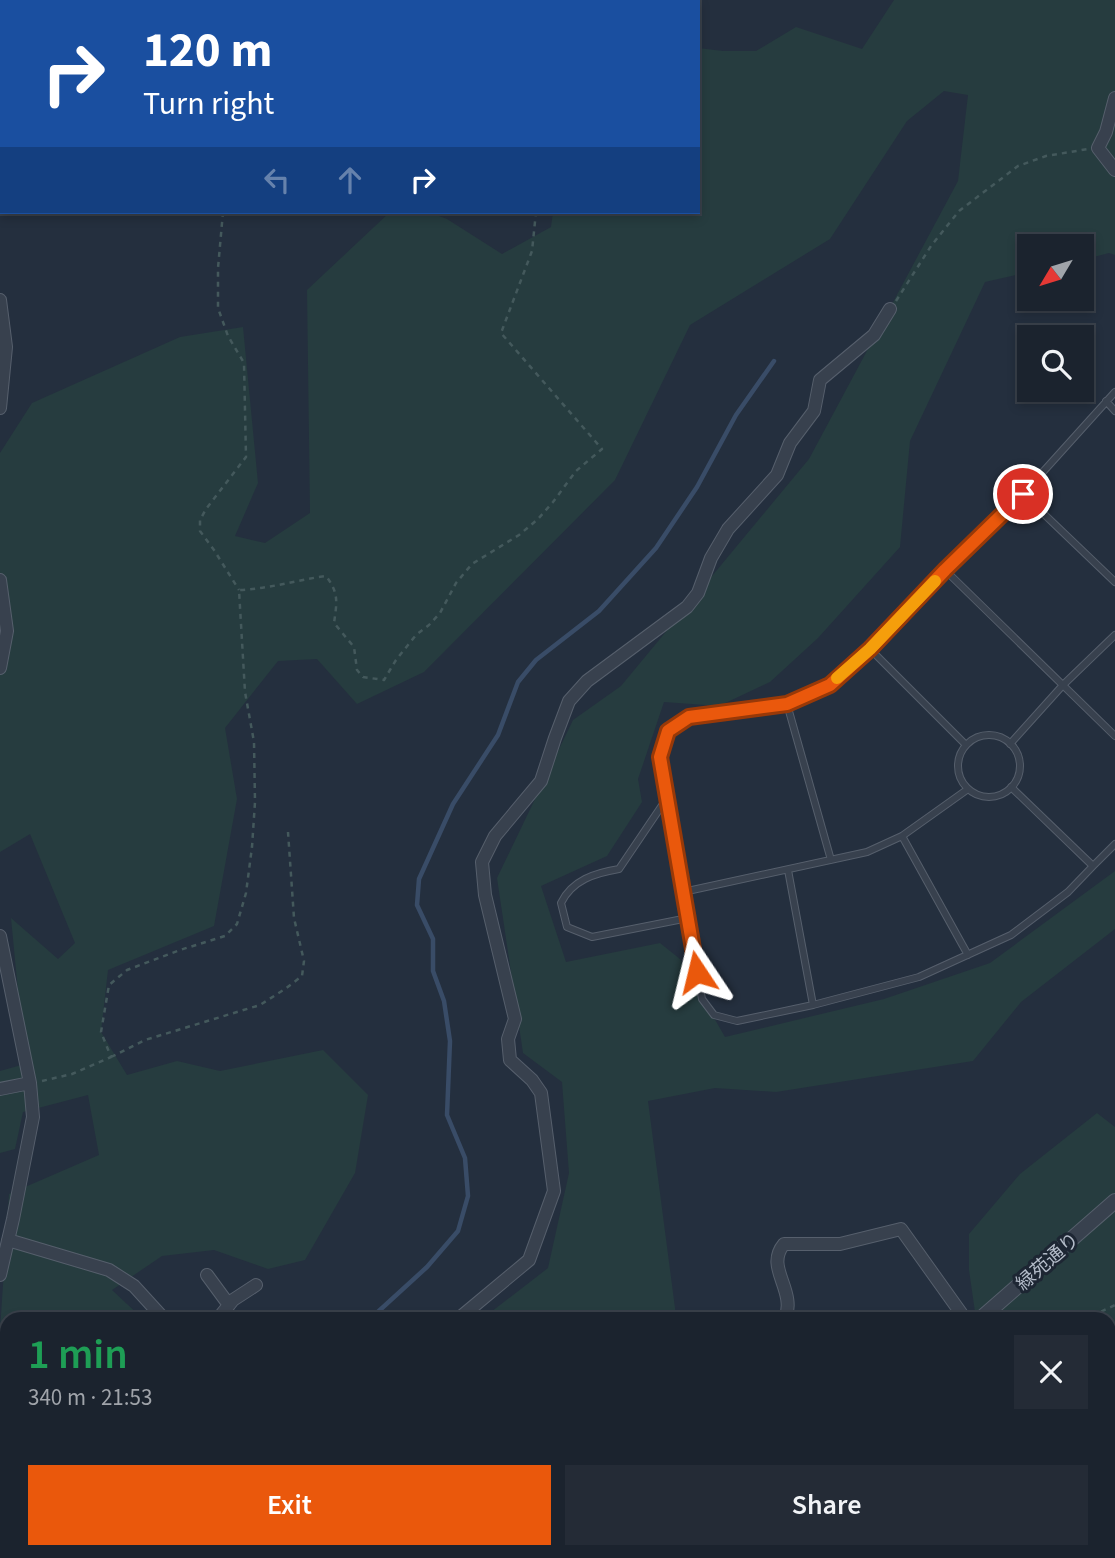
<!DOCTYPE html>
<meta charset="utf-8">
<style>
body{margin:0;font-family:"Source Sans 3","Noto Sans JP",sans-serif;background:#242b36;color:#f1f3f6;height:100vh;display:flex;flex-direction:column;font-size:26px;white-space:nowrap}
*{box-sizing:border-box;margin:0}
p{font-size:23px;color:#a0a4aa}
.icon{flex:none;width:38px;height:38px;fill:none;stroke:currentColor;stroke-width:2;stroke-linecap:round;stroke-linejoin:round}
.map{position:relative;flex:1;overflow:hidden}
.side{position:absolute;left:0px;top:1312px;width:1116px;height:247px;display:flex;flex-direction:column;background:#1b232e;border-radius:21px 21px 0 0;box-shadow:0 4px 10px #0003,0 0 0 2px #39404a}
.side>*{flex:none}
.guide{position:absolute;left:0px;top:0px;width:700px;height:214px;box-shadow:0 4px 10px #0003,0 0 0 2px #39404a;background:#1a4fa0;color:#fff;overflow:hidden}
.needle{width:46px;rotate:232deg}
.fabs{position:absolute;left:1017px;top:234px;display:grid;gap:14px}
.fabs a{display:grid;place-items:center;width:77px;height:77px;border-radius:0px;background:#1b232e;box-shadow:0 4px 10px #0003,0 0 0 2px #39404a;font-size:35px}
.pin{position:absolute;display:grid;place-items:center;width:60px;height:60px;color:#fff;margin:-30px;border:4px solid #fff;border-radius:50%;box-shadow:0 2px 7px #0007}
.me{position:absolute;width:77px;margin:-38px;rotate:350deg;stroke-linejoin:round;filter:drop-shadow(0 0 5px #0008)}
.turn{display:flex;align-items:center;gap:24px;height:147px;padding:0 28px;font-size:32px}
.turn .icon{width:91px;height:91px;stroke-width:2.5}
.turn b{display:block;font-size:49px;line-height:60px}
.lanes{display:flex;align-items:center;height:66px;padding:0 28px;background:#0003;justify-content:center;gap:35px;direction:ltr}
.lanes .off{opacity:.35}
.round{display:grid;place-items:center;flex:none;width:74px;height:74px;border-radius:0px;background:#242b36}
.summary{display:flex;align-items:center;justify-content:space-between;height:119px;padding:0 28px}
h1{font-size:42px;font-weight:600;line-height:52px;color:#1e9e55}
.button{display:flex;gap:14px;margin-top:auto;padding:14px 28px}
.button a{flex:1;height:80px;border-radius:0px;background:#ea580c;color:#fff;font-size:28px;font-weight:600;line-height:80px;text-align:center}
.button a+a{background:#242b36;color:#f1f3f6}
.map>svg:first-child{display:block}
</style>
<div class="map">
<svg width="1115" height="1558" viewBox="0 0 1115 1558">
<rect width="100%" height="100%" fill="#242f3e"/>
<path fill="#263c3f" d="M894 0H1115V255L1109 253 1082 260V247H1029V272L985 282 910 441 900 547 818 638 770 682 719 706 664 702 638 779 642 802 607 856 541 886 566 962 660 943 680 959 725 1037 884 999 990 963 1115 871V929L1021 1002 973 1061 776 1092 715 1088 648 1101 675 1308V1319H482L548 1268 569 1173 562 1082 523 1053 497 878 573 720 621 686 809 459 958 181 968 95 944 91 907 121 830 239 690 325 615 480 424 672 357 704 317 659 278 661 225 728 237 799 214 926 108 970 101 1032 127 1075 177 1061 220 1071 323 1050 368 1095 355 1173 305 1260 268 1269 214 1250 162 1256 112 1290 143 1319 7 1320V1332L0 1330 9 1194 99 1155 88 1095 23 1112 15 1149 0 1153V1071L25 1064 11 918 58 959 75 943 30 834 0 852V453L32 403 180 337 243 327 258 483 235 536 265 543 310 513 307 290 390 212H428L447 219 502 254 551 227 553 212H698V48L723 51H756L796 27 862 49Z
M1097 1113 1115 1127V1558H913L916 1556 914 1552H1110V1320L976 1319 969 1270V1234L1020 1174Z
M0 1410 7 1412V1548L0 1557Z"/>
<g fill="none" stroke-linecap="round" stroke-linejoin="round">
<path stroke="#394c67" stroke-width="4.5" d="M369 1320 427 1267 458 1231 468 1196 465 1158 447 1115 450 1041 444 1001 433 971V939L417 905 419 879 453 804 498 735 518 682 536 660 599 611 656 548 697 487 736 415 774 361
M170 1558 174 1552"/>
<g stroke="#565f6c" stroke-width="8">
<path id="service" d="M1106 401 1115 411
M1023 494 1115 582
M945 570 1115 736
M870 649 966 745
M787 704 831 860
M958 766a31 31 0 1 1 62 0a31 31 0 1 1-62 0Z
M1010 744 1063 685 1115 635
M1011 787 1093 866 1068 892 1011 935 919 977 813 1005 737 1021 714 1015 702 999 660 757 668 731 689 717 787 704 829 685 870 649 945 570 1023 494 1115 392
M667 798 619 869C595 873 572 880 561 903L567 927 592 937 688 918
M902 836 968 955
M1093 866 1115 844
M788 870 813 1005
M683 892 867 852 902 836 968 789"/>
</g>
<g stroke="#565f6c" stroke-width="14">
<path id="minor" d="M40 2 41 0
M0 98 2 94
M1115 98 1106 132 1098 148 1115 170
M0 300 6 347 0 408
M0 580 7 631 0 668
M0 936 30 1083 33 1117 13 1219 0 1275
M0 1089 30 1083
M8 1240 109 1270 134 1286 165 1320
M207 1275 229 1305
M217 1320 233 1300 256 1285
M457 1320 529 1260 554 1191 541 1093 532 1080 510 1060 508 1039 515 1019 485 895 482 862 495 836 541 781 555 738 569 701 587 681 687 607 698 593 711 558 728 529 777 475 790 443 814 411 820 380 874 335 890 309
M785 1320C797 1289 764 1268 784 1244H840L901 1229 966 1320
M0 1361 7 1363
M1110 1518 1115 1525
M598 1552 603 1558
M11 1558 15 1552
M239 1558 244 1552"/>
</g>
<g stroke="#565f6c" stroke-width="16">
<path id="tertiary" d="M979 1320 1115 1201
M715 1558 721 1552"/>
</g>
<path stroke="#44595c" stroke-width="2.5" stroke-dasharray="5 5" stroke-linecap="butt" d="M566 2 567 0
M0 164 2 165
M223 212 218 268V308L228 336 244 363 246 457 206 509 200 520V531L214 550 239 590
M896 301 931 246 959 211 1018 166 1046 156 1088 149
M111 1057 145 1040 260 1005 285 989 302 976 304 961 294 918 288 832
M42 1081 72 1074 111 1057 101 1032 109 985 127 970 180 950 225 936 237 924 246 893 252 847 255 802 254 742 245 692 239 590C269 589 296 580 326 576 339 593 337 602 334 623L354 647 357 670 363 677 384 680 396 660 416 635 429 625 440 613 456 583 472 564 519 535 538 519 553 502 576 471 602 449 501 333 532 251 536 212
M1083 1320 1115 1305"/>
<use href="#service" stroke="#38414e" stroke-width="6"/>
<use href="#minor" stroke="#38414e" stroke-width="12"/>
<use href="#tertiary" stroke="#38414e" stroke-width="14"/>
</g>
<g fill="none" stroke-linecap="round" stroke-linejoin="round">
<g stroke="#983908" stroke-width="18">
<path id="route" d="M697 972 660 757 668 731 689 717 787 704 830 685 870 649 945 570 1023 494"/>
</g>
<use href="#route" stroke="#ea580c" stroke-width="12"/>
<path stroke="#f59e0b" stroke-width="12" d="M837 678 870 649 935 581"/>
</g>
<g text-anchor="middle" stroke-width="6" stroke-linejoin="round" paint-order="stroke">
<g font-size="19" fill="#b4bcc9" stroke="#1d2633">
<text transform="translate(1047 1261) rotate(-41)" y="7">緑苑通り</text>
</g>
</g>
</svg>
<div class="fabs">
<a><svg class="needle" viewBox="-14 -14 28 28"><path d="M0-13l5 13h-10z" fill="#e53935"/><path d="M0 13l5-13h-10z" fill="#a0a4aa"/></svg></a>
<a><svg class="icon" aria-label="search" viewBox="0 0 24 24"><circle cx="10" cy="10" r="6"/><path d="M15 15l6 6"/></svg></a>
</div>
<div class="pin" style="left:1023px;top:494px;background:#d93025"><svg class="icon" aria-label="arrive" viewBox="0 0 24 24"><path d="M6 21V4h12l-3 4 3 4H6"/></svg></div>
<svg class="me" style="left:697px;top:972px" viewBox="-20 -20 40 40"><path d="M0-17L14 15 0 8-14 15z" fill="#ea580c" stroke="#fff" stroke-width="4"/></svg>
<div class="guide">
<div class="turn"><svg class="icon" aria-label="right" viewBox="0 0 24 24"><path d="M7 20v-9h11M14 6l5 5-5 5"/></svg><div><b>120 m</b>Turn right</div></div>
<div class="lanes"><svg class="icon off" aria-label="left" viewBox="0 0 24 24"><path d="M17 20v-9H6M10 6l-5 5 5 5"/></svg><svg class="icon off" aria-label="ahead" viewBox="0 0 24 24"><path d="M12 20V5M6 11l6-6 6 6"/></svg><svg class="icon" aria-label="right" viewBox="0 0 24 24"><path d="M7 20v-9h11M14 6l5 5-5 5"/></svg></div>
</div>
<section class="side">
<div class="summary"><div><h1>1 min</h1><p>340 m · 21:53</p></div><a class="round"><svg class="icon" aria-label="close" viewBox="0 0 24 24"><path d="M6 6l12 12M18 6L6 18"/></svg></a></div>
<div class="button"><a>Exit</a><a>Share</a></div>
</section>
</div>
